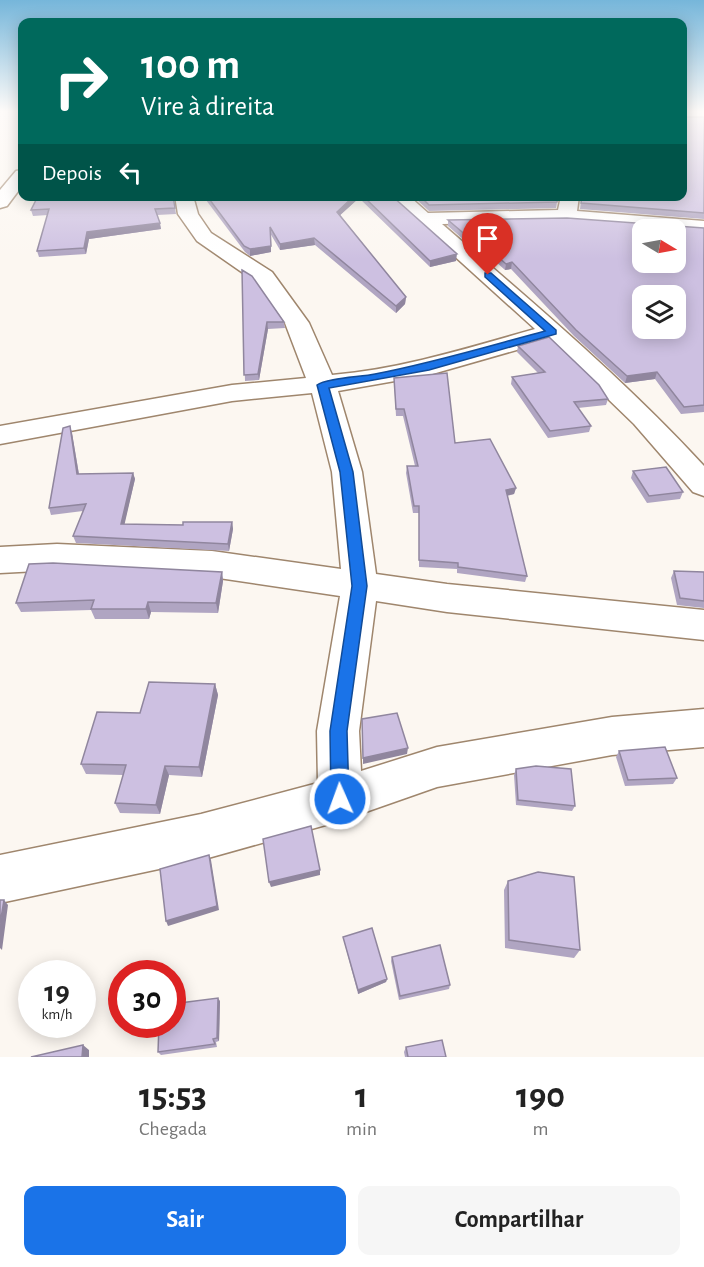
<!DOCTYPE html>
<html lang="pt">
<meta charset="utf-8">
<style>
body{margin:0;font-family:"Alegreya Sans",sans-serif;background:#f6f6f6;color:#222;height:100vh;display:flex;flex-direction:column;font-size:22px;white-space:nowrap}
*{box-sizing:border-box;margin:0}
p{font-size:20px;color:#767676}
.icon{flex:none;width:33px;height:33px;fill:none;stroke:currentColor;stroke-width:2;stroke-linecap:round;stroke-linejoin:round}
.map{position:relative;height:1057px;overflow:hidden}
.sheet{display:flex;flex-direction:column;background:#fff;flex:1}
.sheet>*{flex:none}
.top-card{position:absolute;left:18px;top:18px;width:669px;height:183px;border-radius:12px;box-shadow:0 3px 15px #0003;background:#00695c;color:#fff;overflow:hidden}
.needle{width:39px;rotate:100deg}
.tools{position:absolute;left:632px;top:219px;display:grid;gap:12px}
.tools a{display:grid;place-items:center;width:54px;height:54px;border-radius:12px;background:#fff;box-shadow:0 3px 15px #0003;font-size:30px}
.speed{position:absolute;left:18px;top:960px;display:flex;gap:12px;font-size:30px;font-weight:700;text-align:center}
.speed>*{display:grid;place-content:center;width:78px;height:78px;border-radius:50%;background:#fff;box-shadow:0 3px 15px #0003;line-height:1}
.speed small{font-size:15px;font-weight:400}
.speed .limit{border:9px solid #d22;background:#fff;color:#111}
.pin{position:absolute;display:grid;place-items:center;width:51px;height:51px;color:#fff;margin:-62px -26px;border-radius:50% 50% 50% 0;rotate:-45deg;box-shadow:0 0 6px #0007}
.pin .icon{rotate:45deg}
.me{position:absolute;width:66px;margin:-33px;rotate:358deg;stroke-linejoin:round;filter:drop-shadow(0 0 4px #0008)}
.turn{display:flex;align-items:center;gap:21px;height:126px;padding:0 24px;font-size:27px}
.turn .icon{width:78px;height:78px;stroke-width:2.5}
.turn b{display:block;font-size:42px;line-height:51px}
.then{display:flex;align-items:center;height:57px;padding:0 24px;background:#0003;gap:12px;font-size:22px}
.eta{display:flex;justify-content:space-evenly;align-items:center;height:102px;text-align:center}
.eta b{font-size:36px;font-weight:600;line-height:42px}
.primary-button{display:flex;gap:12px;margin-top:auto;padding:12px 24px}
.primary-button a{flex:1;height:69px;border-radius:12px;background:#1a73e8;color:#fff;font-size:24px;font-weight:600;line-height:69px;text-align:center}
.primary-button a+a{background:#f6f6f6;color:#222}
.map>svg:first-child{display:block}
</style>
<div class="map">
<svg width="704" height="1057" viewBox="0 0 704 1057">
<rect width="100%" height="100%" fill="#fcf7f1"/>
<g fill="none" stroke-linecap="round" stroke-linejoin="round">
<g stroke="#9f866d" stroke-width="3">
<path id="street" d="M682 111H704V121L682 120Z
M22 170V186L7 206 0 208V190L16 171Z
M175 196H193L198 214 211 233 272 272 309 323 332 375C401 369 468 348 535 329L388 196H409L428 213 558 210 561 196H579L577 211 704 221V233L566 222 442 224C532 302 623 378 704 466V496L693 492 634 424 548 341 429 375 338 391 362 472 376 574 447 584 704 610V640L447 612 376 601 359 731 361 771 437 747 612 717 704 709V747L612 755 437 787 340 821 201 860 0 903V855L201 814 318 783 317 731 340 596 212 577 57 570 0 573V547L57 544 212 551 341 569 332 472 312 393 232 401 0 444V426L232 385 306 378 285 323 256 282 197 241 178 214Z"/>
</g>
<use href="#street" fill="#fff" fill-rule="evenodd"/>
</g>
<path fill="#b0a5c2" d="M704 117V219L580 209 582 196Z
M173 196 176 214 157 215 161 229 89 239 86 254 39 257 37 251 48 215 33 216 31 210Z
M203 196H392L456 261 430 267 359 198 340 215 406 297 405 304 396 313 315 245 280 250 270 233 271 252 250 256 245 252Z
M413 196H558L556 208 429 211Z
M448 220 704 228V412L681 414 655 379 625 383 574 336 511 269 505 270 486 253 480 254 448 226Z
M242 270 284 322 285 328 268 329 259 380 245 381Z
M518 346 608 399 606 405 578 408 591 426 589 432 548 438 511 384 512 377 538 373 517 352Z
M394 378 455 443 516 488 514 494 507 496 527 576 525 582 457 573V569L419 567V513H413L406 473 407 466H415L403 416H396Z
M70 426 72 433 79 474 133 473 135 479 124 524 183 525 232 522 233 529 229 551 76 543 73 536 83 511 51 515 49 508Z
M633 471 683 492 680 499 647 503 631 478Z
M674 571 704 572V608L677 605 671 578Z
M222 572 223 581 218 613 151 612 149 619H95L91 610 21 612 16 603Z
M215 684 218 695 202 777 169 775 160 814 120 813 115 803 123 775 86 774 81 764 140 713Z
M619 751 677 778 673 784 625 786 616 757Z
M516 769 575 806 572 811 516 805 514 775Z
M508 881 580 950 574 958 505 948 504 890Z
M343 937 387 979 386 982 358 994 344 941Z
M392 957 450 985 449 989 399 1000 391 961Z
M220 1001 219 1041 216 1042 217 1047 161 1055 158 1052Z
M406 1047 446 1057H405L404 1052Z"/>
<path fill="#90869e" d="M354 196H359V198L337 218V212Z
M160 223 161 229 89 239 86 254 84 248 87 232Z
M314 238 315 245 280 250V244Z
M271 246V252L250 256V249Z
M487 247 486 253 480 254 481 248Z
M457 254 456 261 430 267V261Z
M512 262 511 269 505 270 506 264Z
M406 297 405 304 396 313V306Z
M267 322 268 329 259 380 258 374Z
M657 372 655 379 625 383 627 376Z
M70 426 72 433 80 481 77 474Z
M133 473 135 479 123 531 121 524Z
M516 488 514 494 504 496 506 490Z
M232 522 233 529 229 551 228 544Z
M222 572 223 581 218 613 216 603Z
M148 602 151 612 149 619 146 609Z
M215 684 218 695 202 777 199 767Z
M408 748 407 754 363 764V758Z
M165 766 169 775 160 814 156 805Z
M209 855 211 860 219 910 168 926 166 921Z
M320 870V875L271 887 269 882Z
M4 900 8 905 2 950 0 948V924Z
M387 979 386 982 358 994V990Z
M218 998 220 1001 219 1041 217 1038Z
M83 1045 89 1050V1057H82Z"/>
<path fill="#cdc0e1" stroke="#90869e" stroke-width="1.5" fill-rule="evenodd" d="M682 117H704V213L581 203 582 196H682Z
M38 196H173L175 208 155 209 160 223 87 232 84 248 37 251 49 209 31 210Z
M207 196H354L337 212 406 297 396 306 314 238 280 244 270 227 271 246 250 249 244 246Z
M363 196H392L457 254 430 261Z
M420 196H558L557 202 429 205Z
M567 218 704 228V405L684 407 657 372 627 376 576 330 512 262 506 264 487 247 481 248 448 220ZM642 230H675V262H642ZM642 296H675V328H642Z
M242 270 252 276 284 322H267L258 374 244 375Z
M549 337 599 385 608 399 574 402 591 426 550 431 512 377 545 372 518 346Z
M447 373 455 443 490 439 516 488 506 490 527 576 458 567V563L419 560V506H414L407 466H418L404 409H396L394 378Z
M70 426 77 474 133 473 121 524 183 525V522H232L228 544 73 536 86 504 49 508 63 428Z
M666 467 683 492 649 496 633 471Z
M53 563 222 572 216 603 148 602 146 609H91L94 600 16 603 29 564Z
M674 571 704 572V601L680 598Z
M149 682 215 684 199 767 165 766 156 805 115 803 126 765 81 764 97 712 140 713Z
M397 713 408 748 363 758 362 719Z
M665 747 677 778 628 780 619 751Z
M536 766 571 769 575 806 518 800 516 769Z
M311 826 320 870 269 882 263 839Z
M209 855 217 906 166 921 160 869Z
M538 872 574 877 580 950 509 940 508 881Z
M0 900H4L0 924Z
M372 928 387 979 358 990 343 937Z
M440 945 450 985 400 996 392 957Z
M218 998 217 1038 213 1039 215 1044 158 1052 159 1024H172V1004Z
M442 1040 446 1057H408L406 1047Z
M83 1045 82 1057H31Z"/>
<linearGradient id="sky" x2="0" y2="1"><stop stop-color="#76b6da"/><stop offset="0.43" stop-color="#fefbf9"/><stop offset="1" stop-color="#fefbf9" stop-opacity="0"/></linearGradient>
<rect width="704" height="259" fill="url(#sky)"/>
<path fill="#1a73e8" stroke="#114b97" stroke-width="1.5" d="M485 273H491L556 330V334L429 370 329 388 353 472 367 586 347 731 349 799 347 805 340 808 334 805 331 799 330 731 352 586 340 472 317 385C326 378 361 377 375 374 433 363 489 346 545 331L485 277Z"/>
</svg>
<div class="tools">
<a><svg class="needle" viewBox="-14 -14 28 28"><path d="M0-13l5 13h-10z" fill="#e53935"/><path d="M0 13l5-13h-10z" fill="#767676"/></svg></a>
<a><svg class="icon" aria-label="layers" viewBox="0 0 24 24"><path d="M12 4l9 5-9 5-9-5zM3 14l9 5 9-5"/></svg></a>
</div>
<div class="speed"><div>19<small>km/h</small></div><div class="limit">30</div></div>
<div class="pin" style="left:488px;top:275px;background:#d93025"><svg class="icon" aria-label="arrive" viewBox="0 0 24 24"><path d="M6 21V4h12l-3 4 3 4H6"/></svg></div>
<svg class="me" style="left:340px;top:799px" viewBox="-20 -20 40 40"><circle r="17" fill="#1a73e8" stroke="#fff" stroke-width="3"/><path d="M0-11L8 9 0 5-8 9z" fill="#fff"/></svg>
<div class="top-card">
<div class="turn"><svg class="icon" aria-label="right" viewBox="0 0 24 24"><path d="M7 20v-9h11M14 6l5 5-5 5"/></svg><div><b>100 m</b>Vire à direita</div></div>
<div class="then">Depois<svg class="icon" aria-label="left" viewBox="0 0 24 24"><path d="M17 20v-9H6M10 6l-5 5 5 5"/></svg></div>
</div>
</div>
<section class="sheet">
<div class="eta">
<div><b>15:53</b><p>Chegada</p></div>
<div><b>1</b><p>min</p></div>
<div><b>190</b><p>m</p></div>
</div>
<div class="primary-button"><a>Sair</a><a>Compartilhar</a></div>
</section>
